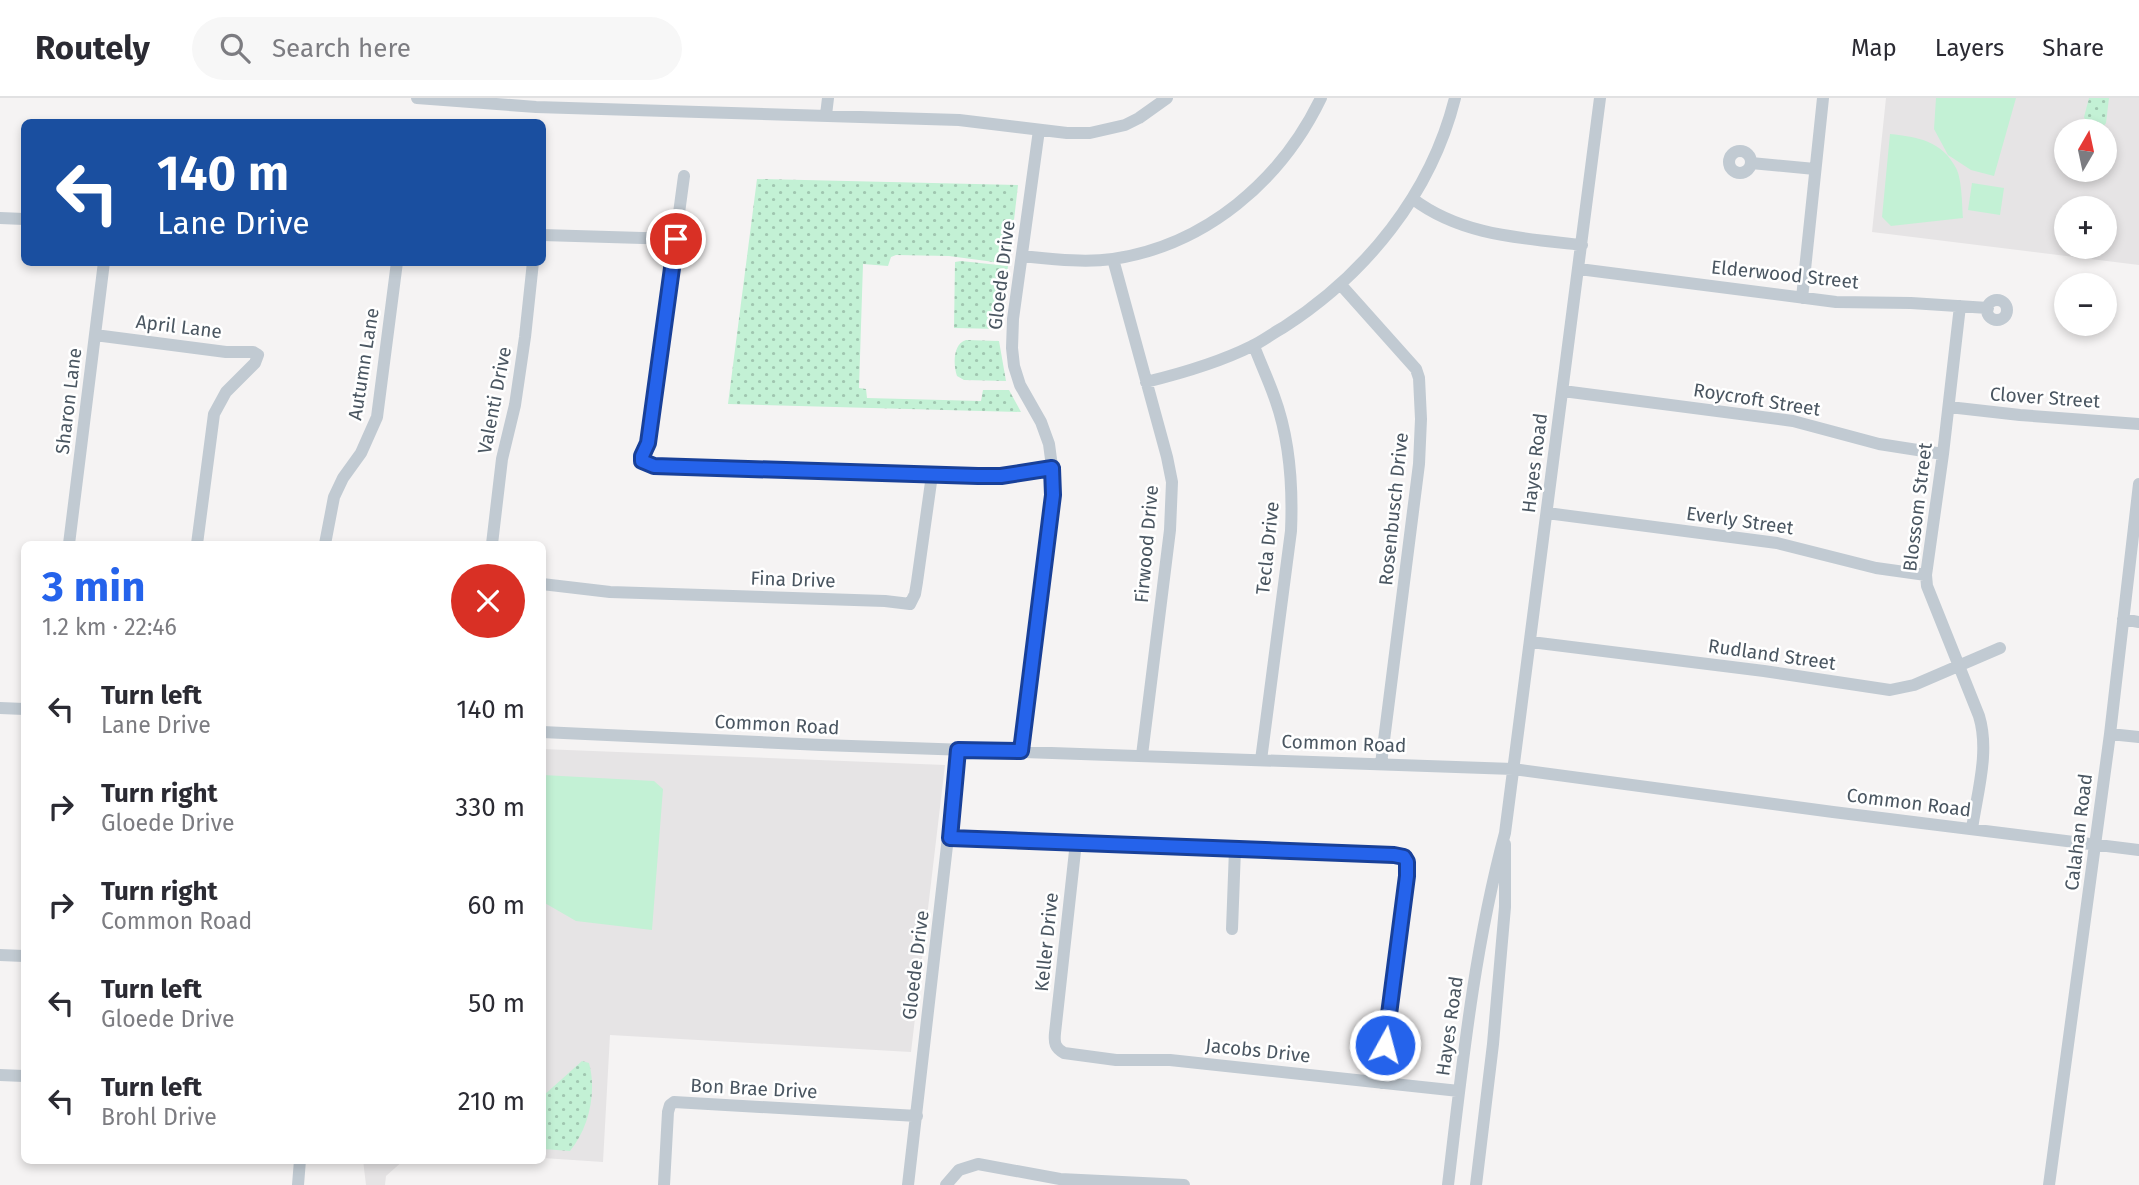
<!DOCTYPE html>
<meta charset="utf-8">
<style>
body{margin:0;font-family:"Fira Sans",sans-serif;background:#f7f7f7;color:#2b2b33;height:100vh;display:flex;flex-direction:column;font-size:26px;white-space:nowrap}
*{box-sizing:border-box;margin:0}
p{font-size:23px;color:#7c7c81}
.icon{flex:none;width:38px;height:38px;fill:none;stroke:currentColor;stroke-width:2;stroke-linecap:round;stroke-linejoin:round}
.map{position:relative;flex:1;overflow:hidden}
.sheet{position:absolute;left:21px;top:443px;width:525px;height:623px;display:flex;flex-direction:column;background:#fff;border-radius:10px;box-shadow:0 4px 10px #0003}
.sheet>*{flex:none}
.hud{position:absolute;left:21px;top:21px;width:525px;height:147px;border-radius:10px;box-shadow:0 4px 10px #0003;background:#1a4fa0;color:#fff;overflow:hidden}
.needle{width:46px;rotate:9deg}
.controls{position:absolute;left:2054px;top:21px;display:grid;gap:14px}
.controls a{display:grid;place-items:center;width:63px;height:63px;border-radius:50%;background:#fff;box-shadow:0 4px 10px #0003;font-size:35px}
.pin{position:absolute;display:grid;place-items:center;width:60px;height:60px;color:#fff;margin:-30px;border:4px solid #fff;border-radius:50%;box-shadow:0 2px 7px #0007}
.me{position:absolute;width:77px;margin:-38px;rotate:7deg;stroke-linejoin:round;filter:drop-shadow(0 0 5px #0008)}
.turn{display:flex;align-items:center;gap:24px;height:147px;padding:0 21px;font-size:32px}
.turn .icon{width:91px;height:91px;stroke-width:2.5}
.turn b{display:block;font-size:49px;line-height:60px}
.round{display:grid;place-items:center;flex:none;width:74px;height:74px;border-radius:37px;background:#f7f7f7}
.head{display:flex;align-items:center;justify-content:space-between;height:119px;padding:0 21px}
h1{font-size:42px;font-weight:700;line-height:52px;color:#2563eb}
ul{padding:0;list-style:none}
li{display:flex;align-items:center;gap:21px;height:98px;padding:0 21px}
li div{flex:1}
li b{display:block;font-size:26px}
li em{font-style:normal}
header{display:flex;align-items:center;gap:42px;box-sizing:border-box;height:98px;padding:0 35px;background:#fff;border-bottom:2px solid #e1e1e2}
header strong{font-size:33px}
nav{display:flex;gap:38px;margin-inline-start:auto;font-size:24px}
.search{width:490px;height:63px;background:#f7f7f7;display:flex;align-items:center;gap:18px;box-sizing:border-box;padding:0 24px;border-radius:38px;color:#7c7c81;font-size:26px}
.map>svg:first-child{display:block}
</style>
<header>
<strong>Routely</strong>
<div class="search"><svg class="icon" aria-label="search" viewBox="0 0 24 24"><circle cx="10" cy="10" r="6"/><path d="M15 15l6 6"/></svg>Search here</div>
<nav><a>Map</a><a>Layers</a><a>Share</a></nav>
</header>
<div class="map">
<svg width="2139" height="1087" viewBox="0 0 2139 1087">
<defs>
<pattern id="grass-dots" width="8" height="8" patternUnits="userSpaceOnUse" patternTransform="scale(1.75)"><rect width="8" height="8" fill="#c3f1d5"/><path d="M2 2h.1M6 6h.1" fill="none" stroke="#a0c6b0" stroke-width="1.8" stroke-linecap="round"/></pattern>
</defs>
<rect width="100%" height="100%" fill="#f5f3f3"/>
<path fill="#e6e4e5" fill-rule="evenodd" d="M1886 0H2139V167L1872 134ZM2067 33H2105V72H2067ZM2067 110H2105V149H2067Z
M542 651 945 667 911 954 610 937 603 1064 543 1060Z
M363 1062H404L386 1078 385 1087H366Z"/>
<path fill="url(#grass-dots)" d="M2089 0H2109L2106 25 2103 29 2087 26 2084 19Z
M757 81 1018 87 1009 166 949 158 896 157 891 159 888 168 863 166 859 290 866 291 867 300 981 303 983 292H1009L1021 314 728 306Z
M961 163 1008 168 1000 231 954 230 955 164Z
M966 242 999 243 1006 283 964 282 957 278C953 266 953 246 966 242Z
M582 963 589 965C597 994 589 1030 570 1053L543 1051V998Z"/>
<path fill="#c3f1d5" d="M1936 0H2016L1994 78 1971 72 1948 57 1934 31Z
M1890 36C1918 39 1942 43 1956 70 1962 81 1962 107 1963 120L1891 128 1882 119Z
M1972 85 2004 90 2000 117 1968 112Z
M543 677 654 683 663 691 652 832 576 823 543 804Z"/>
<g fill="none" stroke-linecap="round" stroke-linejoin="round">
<path stroke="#c1cad2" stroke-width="12" d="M417 0 536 9 959 22 1067 35H1090L1125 27 1139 20 1167 0
M826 17 828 0
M1729 64a11 11 0 1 1 22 0a11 11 0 1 1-22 0Z
M1751 65 1815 71
M684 78 648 345 642 358V363L654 368 978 378H1001L1052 370
M1413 101C1462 138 1522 140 1582 147
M0 120 24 121
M542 137 676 141
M1022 158C1052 161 1083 165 1113 161 1206 147 1281 83 1321 0
M1113 161 1167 359 1172 384 1170 432 1142 657
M1579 171 1836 204 1911 205 1988 210
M1341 187 1416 271 1419 280 1421 321 1419 366 1381 666
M1802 200 1823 0
M1987 212a10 10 0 1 1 20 0a10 10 0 1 1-20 0Z
M1960 208 1943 356 1926 477 1927 488 1979 618C1990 654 1977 695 1972 731
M95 237 226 254H253L258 257 255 265 226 294 214 316 197 446
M1254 248C1260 264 1268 281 1274 298 1290 341 1293 387 1291 433L1261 662
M1146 284C1183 275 1218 265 1252 248 1263 243 1273 235 1284 229 1366 176 1431 96 1455 0
M1563 293 1793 323 1879 346 1943 356
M1949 309 2020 317 2139 326
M1547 415 1777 445 1876 470 1926 477
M69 446 104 164
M325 446 334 399 343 380 361 355 377 319 397 164
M492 446 502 361 515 307 525 239 533 164
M542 486 610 494 885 503 910 506 915 496 917 484 932 377
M2123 521 2139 524
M1531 544 1764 573 1890 592 1914 587 2000 550
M0 610 24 611
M542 634 822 647 1513 671 1833 714 2139 752
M2110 636 2139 639
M1021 653 1054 384 1049 346 1041 324 1020 287 1014 268 1012 250 1013 221 1039 32
M950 740 1394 757 1404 759 1408 771 1381 985
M1076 744 1055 935C1054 945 1055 950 1064 955L1116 962H1170L1459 993
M1232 831 1235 751
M0 857 24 858
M0 977 24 978
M298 1087 300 1062
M664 1087 668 1014 670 1007 674 1004 917 1018
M908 1087 958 652
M946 1087 959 1072 978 1066 1060 1081 1184 1087
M1448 1087C1462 969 1474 850 1505 735L1600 0
M1476 1087 1493 946 1505 809V746
M2049 1087 2110 636 2139 386"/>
</g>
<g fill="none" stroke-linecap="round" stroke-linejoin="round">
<g stroke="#184099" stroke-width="18">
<path id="route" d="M676 141 648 345 642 358V363L654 368 978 378H1001L1052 370 1053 397 1021 653 958 652 950 740 1394 757 1404 759 1407 764V778L1385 947"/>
</g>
<use href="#route" stroke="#2563eb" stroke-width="12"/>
</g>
<g text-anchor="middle" stroke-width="5" stroke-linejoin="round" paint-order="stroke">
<g font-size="19" fill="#4a5661" stroke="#fff">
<text transform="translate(1785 176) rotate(6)" y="7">Elderwood Street</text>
<text transform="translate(1001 177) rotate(-83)" y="7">Gloede Drive</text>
<text transform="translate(179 228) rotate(7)" y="7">April Lane</text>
<text transform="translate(363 266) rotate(-81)" y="7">Autumn Lane</text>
<text transform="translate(2045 299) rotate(4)" y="7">Clover Street</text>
<text transform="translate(1757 301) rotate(9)" y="7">Roycroft Street</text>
<text transform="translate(494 302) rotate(-79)" y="7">Valenti Drive</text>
<text transform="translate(68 303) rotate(-83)" y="7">Sharon Lane</text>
<text transform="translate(1534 365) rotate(-83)" y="7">Hayes Road</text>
<text transform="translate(1917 409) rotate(-83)" y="7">Blossom Street</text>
<text transform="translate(1393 411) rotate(-84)" y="7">Rosenbusch Drive</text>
<text transform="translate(1740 422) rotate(8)" y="7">Everly Street</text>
<text transform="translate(1146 446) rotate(-85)" y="7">Firwood Drive</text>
<text transform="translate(1267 450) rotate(-84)" y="7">Tecla Drive</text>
<text transform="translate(793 481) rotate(2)" y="7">Fina Drive</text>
<text transform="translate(1772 556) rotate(8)" y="7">Rudland Street</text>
<text transform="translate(777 626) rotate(3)" y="7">Common Road</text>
<text transform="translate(1344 645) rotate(2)" y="7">Common Road</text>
<text transform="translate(1909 704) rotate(7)" y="7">Common Road</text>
<text transform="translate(2078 734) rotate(-83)" y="7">Calahan Road</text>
<text transform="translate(1046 844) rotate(-84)" y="7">Keller Drive</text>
<text transform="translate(915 867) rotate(-83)" y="7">Gloede Drive</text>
<text transform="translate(1449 928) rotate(-82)" y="7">Hayes Road</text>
<text transform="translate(1258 952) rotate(6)" y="7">Jacobs Drive</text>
<text transform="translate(754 990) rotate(3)" y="7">Bon Brae Drive</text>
</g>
</g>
</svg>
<div class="controls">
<a><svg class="needle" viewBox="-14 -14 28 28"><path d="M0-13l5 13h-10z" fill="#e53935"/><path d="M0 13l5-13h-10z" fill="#7c7c81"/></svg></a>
<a>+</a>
<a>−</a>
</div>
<div class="pin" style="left:676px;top:141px;background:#d93025"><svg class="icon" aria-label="arrive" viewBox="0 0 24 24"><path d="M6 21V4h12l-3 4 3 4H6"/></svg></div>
<svg class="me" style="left:1385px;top:947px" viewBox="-20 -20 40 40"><circle r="17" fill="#2563eb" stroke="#fff" stroke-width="3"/><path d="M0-11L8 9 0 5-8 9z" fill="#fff"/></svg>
<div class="hud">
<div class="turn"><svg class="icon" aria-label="left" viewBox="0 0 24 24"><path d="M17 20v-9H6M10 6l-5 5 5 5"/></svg><div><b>140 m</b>Lane Drive</div></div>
</div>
<section class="sheet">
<div class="head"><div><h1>3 min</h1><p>1.2 km · 22:46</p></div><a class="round" style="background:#d93025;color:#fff"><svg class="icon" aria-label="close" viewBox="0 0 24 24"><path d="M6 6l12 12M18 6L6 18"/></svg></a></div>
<ul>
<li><svg class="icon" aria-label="left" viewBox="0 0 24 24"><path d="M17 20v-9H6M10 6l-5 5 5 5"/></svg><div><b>Turn left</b><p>Lane Drive</p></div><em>140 m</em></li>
<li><svg class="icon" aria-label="right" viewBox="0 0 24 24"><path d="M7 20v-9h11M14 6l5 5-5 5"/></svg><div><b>Turn right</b><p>Gloede Drive</p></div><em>330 m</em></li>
<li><svg class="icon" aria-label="right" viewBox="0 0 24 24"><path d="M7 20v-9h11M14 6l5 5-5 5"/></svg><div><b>Turn right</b><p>Common Road</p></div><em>60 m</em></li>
<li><svg class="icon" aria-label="left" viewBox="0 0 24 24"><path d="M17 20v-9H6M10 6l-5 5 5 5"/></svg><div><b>Turn left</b><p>Gloede Drive</p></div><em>50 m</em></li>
<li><svg class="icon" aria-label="left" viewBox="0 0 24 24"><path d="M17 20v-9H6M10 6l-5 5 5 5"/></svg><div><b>Turn left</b><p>Brohl Drive</p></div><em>210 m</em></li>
</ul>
</section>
</div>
